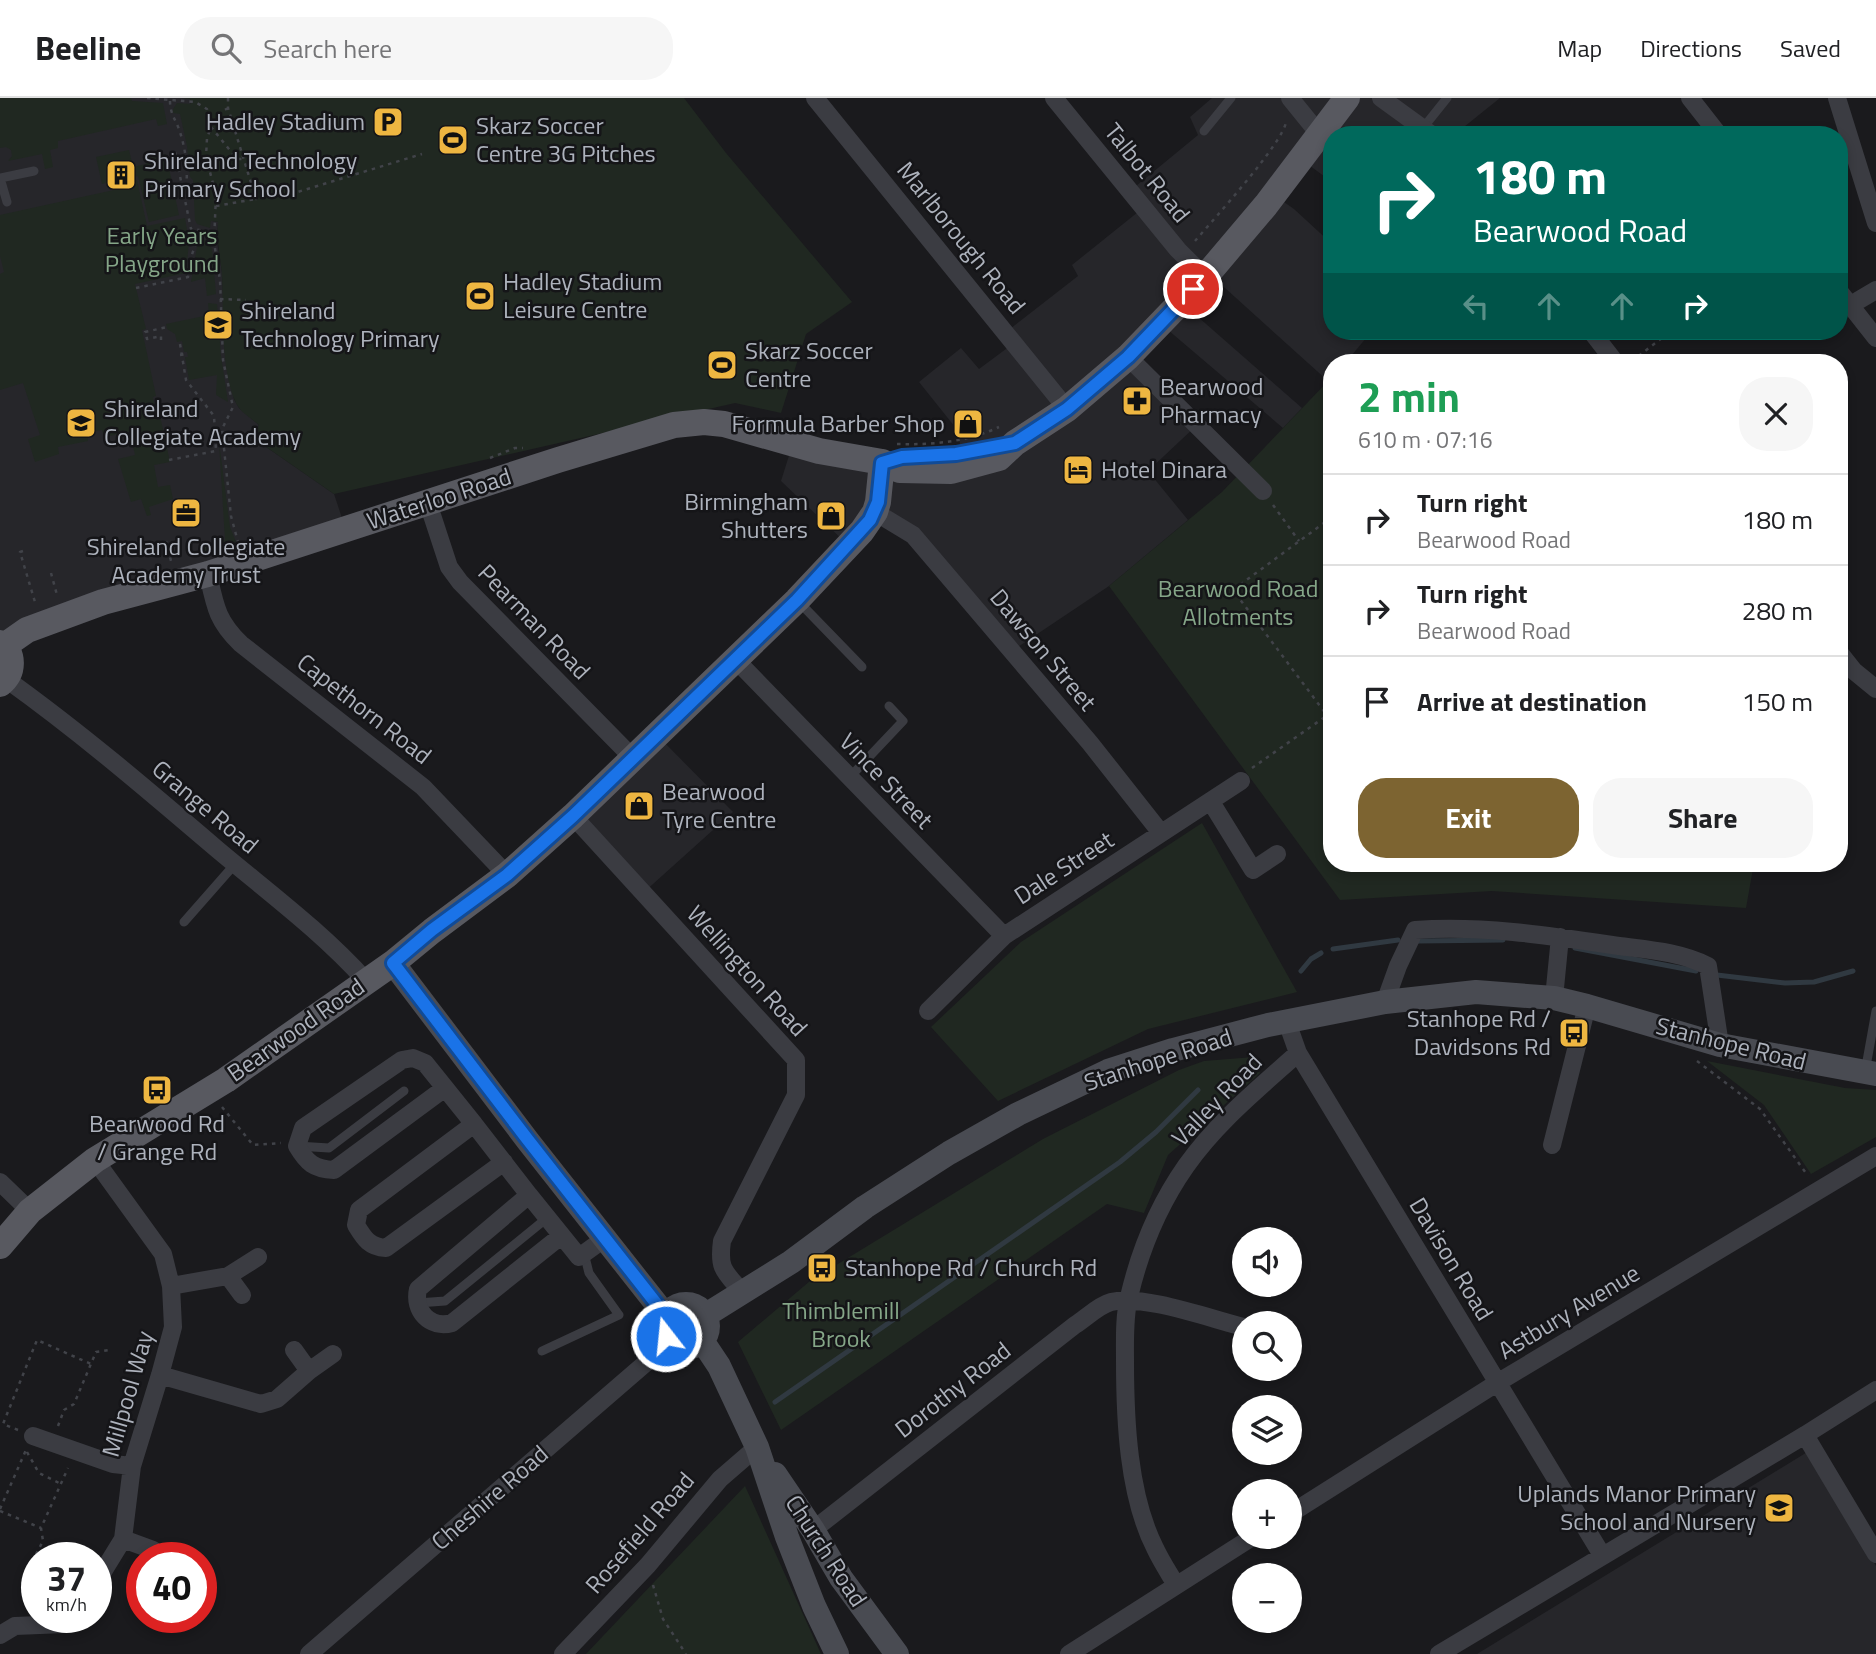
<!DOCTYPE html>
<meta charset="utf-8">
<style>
body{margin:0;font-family:"Titillium Web",sans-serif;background:#f6f6f6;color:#202124;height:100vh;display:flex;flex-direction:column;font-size:26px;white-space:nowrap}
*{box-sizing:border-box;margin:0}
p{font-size:23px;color:#757577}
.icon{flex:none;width:38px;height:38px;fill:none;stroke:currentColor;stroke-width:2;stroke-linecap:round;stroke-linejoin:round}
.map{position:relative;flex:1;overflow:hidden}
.drawer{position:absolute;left:1323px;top:256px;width:525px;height:518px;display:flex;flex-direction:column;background:#fff;border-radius:28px;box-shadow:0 4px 10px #0003}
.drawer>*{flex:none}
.hud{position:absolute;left:1323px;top:28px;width:525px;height:214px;border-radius:28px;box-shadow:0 4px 10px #0003;background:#00695c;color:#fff;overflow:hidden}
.fabs{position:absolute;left:1232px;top:1129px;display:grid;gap:14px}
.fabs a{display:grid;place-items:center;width:70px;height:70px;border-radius:50%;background:#fff;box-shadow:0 4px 10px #0003;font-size:35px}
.speed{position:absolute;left:21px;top:1444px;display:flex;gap:14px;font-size:35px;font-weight:700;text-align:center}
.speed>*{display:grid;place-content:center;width:91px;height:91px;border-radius:50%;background:#fff;box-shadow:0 4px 10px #0003;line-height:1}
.speed small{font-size:18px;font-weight:400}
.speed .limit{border:10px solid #d22;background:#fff;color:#111}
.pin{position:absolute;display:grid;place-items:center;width:60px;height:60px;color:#fff;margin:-30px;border:4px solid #fff;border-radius:50%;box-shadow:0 2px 7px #0007}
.me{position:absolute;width:77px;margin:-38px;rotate:344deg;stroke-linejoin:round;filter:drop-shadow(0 0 5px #0008)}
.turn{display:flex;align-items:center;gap:24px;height:147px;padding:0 35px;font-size:32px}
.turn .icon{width:91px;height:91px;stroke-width:2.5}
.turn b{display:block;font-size:49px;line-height:60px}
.lanes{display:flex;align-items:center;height:66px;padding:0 35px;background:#0003;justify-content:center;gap:35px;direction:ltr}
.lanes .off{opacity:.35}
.round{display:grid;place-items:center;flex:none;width:74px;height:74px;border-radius:28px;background:#f6f6f6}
.summary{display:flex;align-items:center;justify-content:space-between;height:119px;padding:0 35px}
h1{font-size:42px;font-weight:700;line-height:52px;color:#1e9e55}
.action{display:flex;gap:14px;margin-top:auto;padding:14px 35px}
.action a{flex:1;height:80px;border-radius:28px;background:#7d6431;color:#fff;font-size:28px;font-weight:700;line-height:80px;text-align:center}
.action a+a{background:#f6f6f6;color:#202124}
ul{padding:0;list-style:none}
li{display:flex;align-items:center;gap:21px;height:91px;padding:0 35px;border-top:2px solid #e0e0e0}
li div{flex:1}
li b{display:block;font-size:26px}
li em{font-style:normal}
header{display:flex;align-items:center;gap:42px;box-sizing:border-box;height:98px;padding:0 35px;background:#fff;border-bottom:2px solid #e0e0e0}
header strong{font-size:33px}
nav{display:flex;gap:38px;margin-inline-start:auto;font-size:24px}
.search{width:490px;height:63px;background:#f6f6f6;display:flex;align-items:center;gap:18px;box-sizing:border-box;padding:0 24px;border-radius:28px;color:#757577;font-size:26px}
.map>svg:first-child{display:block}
</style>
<header>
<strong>Beeline</strong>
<div class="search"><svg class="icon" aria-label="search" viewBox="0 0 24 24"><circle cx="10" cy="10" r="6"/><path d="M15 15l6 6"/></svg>Search here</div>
<nav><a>Map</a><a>Directions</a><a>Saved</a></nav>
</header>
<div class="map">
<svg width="1876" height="1556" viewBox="0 0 1876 1556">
<rect width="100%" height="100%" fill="#1a1a1d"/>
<path fill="#26262a" d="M0 0H190L201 121 218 124 217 144 222 174 226 258 234 301 239 310 259 327 252 339 334 396 346 432 0 545Z
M1212 0H1500L1454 37H1332V84L1302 62 1274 97 1294 111 1332 146V233H1372L1346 264H1332V279L1328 283 1225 190 1205 179 1181 204 1302 310 1283 330 1161 226 1129 259 1197 327 1148 373 1188 422 1109 488 1012 553 913 437 875 414 848 447 781 383 793 345 830 355 961 363 959 334 919 284 961 250 979 271 1014 245 1006 234 1078 178 1072 167 1143 110 1130 93 1198 37 1190 19Z
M657 637 733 714 643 795 573 718Z
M1809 1353 1876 1468V1556H1477Z"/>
<path fill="#202821" d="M0 0H131L132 3 163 5 167 26 158 28 156 21 58 43V50L50 52 53 69 45 71 42 56 8 63 12 58 11 52 6 49 0 50Z
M182 0H684L726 55 852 204 806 236 781 315 735 305 334 396 252 339 259 327C251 320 240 314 236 305 220 271 224 216 222 179 221 160 216 143 218 124L211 123 210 130 197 126 195 122 193 82 190 79 187 48 180 16 173 15V11L177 5 191 6 190 1Z
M129 52 133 69 146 66 145 60 166 56 179 117 149 124 138 78 102 86 96 59Z
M137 82 147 128 185 120 189 144 186 175 135 186 146 231 142 232 156 298 153 299 154 305 157 304 170 364 154 367 158 389 170 387 173 401 149 409 151 417 147 418 141 401 131 404 118 361 135 357 130 334 104 339 102 332 87 335 88 343 58 349 59 356 35 364 28 341 40 337 23 285 0 292V176L4 174 0 158V117L123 90V85Z
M203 142H207L212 151 216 196 207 198 205 180 191 184 197 149Z
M208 205 217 206 221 258 228 304 216 297 217 277 189 282 185 259H188L187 254H184L182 243 177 244 175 236 167 231 166 226 209 217Z
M1332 279V765H1754L1746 810 1492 793 1340 802 1109 488 1222 394Z
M219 344 230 429 236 444 198 456 200 450 225 442Z
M1202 725 1297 894 1148 931 998 1003 931 929 1021 844Z
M1254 959 1260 975 1168 1057 1144 1115 1107 1106 781 1332 738 1244 810 1183 1043 1041 1179 972 1204 963Z
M1707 963 1845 990 1876 992V1039L1811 1076 1764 1007Z
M745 1388 821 1556H586Z"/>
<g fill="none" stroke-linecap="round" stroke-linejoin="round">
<path stroke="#303941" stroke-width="5" d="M1418 843 1503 842
M1575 850 1696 873
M1333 851 1398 842
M1301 873 1311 861 1321 855
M1717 877 1785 885 1814 884 1853 873
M775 1304 1120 1064 1156 1034 1198 992"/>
<path stroke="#414349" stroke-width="2.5" stroke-dasharray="3.5 5" stroke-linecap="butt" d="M147 0 195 4 207 11 208 23 211 29 207 40 206 59 216 97 214 144 220 182 223 262 233 309 222 331 231 418 238 444
M228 0V10L256 101 289 91 291 96 422 56
M170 3C170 16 176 22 180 34 186 53 189 75 185 94
M228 10 223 13 211 29 237 61H244
M175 54 191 131 214 134
M216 108 256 101
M1195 143C1213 122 1283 45 1286 24
M136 190 188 179 191 159 197 143 202 140H214
M220 201 246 202
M161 242V238L147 241 145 234 167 229
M180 257 188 256
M1632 263 1671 233
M897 346C933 347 967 344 999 329
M490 360 515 350H523
M169 362 216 353 214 318 186 282 180 246H177
M1273 407 1299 443
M1332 419 1233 492 1332 624
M166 443 171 463
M23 453 20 454 35 504
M51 475 57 497
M1252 670 1332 614
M1678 765 1680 768
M1697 963 1760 1011 1808 1078
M222 1009 253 1047 281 1045
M58 1328 64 1312 74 1306 96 1254 109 1252
M18 1332 3 1326 37 1242 91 1266
M27 1354 39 1375 61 1386
M0 1411 26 1352
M0 1413 41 1430
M24 1479 43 1443 41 1430 68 1370
M653 1487 663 1521 686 1556"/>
<path stroke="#3b3c42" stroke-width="9" d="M1423 30 1447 0
M1204 33 1231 0
M0 80 34 73
M0 80 7 104
M798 503 862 569
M850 679 903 623 889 608
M184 824 235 766
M1865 974 1876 913
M297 1048 329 1050 404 993
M418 1205 445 1203 547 1120
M542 1253 619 1217 589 1175 584 1155"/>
<path stroke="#3b3c42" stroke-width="18" d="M815 0 1067 311
M1054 0 1178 152 1205 179
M1290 0 1320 37
M1381 0 1432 37
M1690 0 1719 37
M1837 0 1876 125
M1839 193 1876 240
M1849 208 1876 192
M1591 233 1615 264
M1128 259 1263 393
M428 405 449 469 460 484 633 660
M875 414 913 437 1090 645 1161 735
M208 476C215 508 217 523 241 546L423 689 507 777
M1839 554 1854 573 1876 591
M734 560 1004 838
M6 581C80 634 149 693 218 752 268 794 322 834 366 883
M1211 704 1253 772 1277 756
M573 718 796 962V997L722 1143C718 1172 725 1174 743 1195
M1554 900 1560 839
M1385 904 1398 868 1415 832C1483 827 1552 838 1619 848 1650 852 1680 854 1708 868L1720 947
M928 913 1004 838 1241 683
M1287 924 1298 955 1602 1457
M445 990 334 1072C314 1071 307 1065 297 1048L303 1030 402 962 413 960 425 965 474 1026
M1552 1047 1587 908
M95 1062 163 1156 171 1188 173 1229 160 1277 132 1368 123 1441 96 1485
M504 1064 386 1150C369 1149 364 1140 356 1127L359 1112 474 1026 529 1097
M0 1084 30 1113
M561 1138 452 1225C430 1231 413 1213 418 1191L529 1097 579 1159 604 1141
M228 1178 242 1197
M171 1188 228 1178 258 1159
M309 1273 333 1256
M160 1277 261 1306 277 1301 309 1273 294 1252
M1805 1337 1876 1456
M33 1338 113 1366 132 1368
M1290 1416 1497 1285 1876 1058
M813 1432 1075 1227C1086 1220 1099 1207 1111 1204 1143 1196 1211 1221 1244 1229
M123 1441 153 1452
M1176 1487C1169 1475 1161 1463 1155 1450 1128 1397 1125 1321 1125 1263 1125 1242 1124 1219 1129 1199 1140 1152 1158 1108 1186 1068 1217 1024 1258 991 1298 955
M0 1537 15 1528 64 1526 70 1519
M309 1556 670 1244
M563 1556 648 1467 720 1381 757 1349
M1069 1556 1254 1438
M1439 1556 1805 1337 1876 1292"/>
<path stroke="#494b52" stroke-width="24" d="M393 865 528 1043 666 1218
M664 1228a22 22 0 1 1 44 0a22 22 0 1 1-44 0Z
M706 1217 791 1164 865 1109 949 1055 1018 1016 1108 973 1173 952 1268 927 1385 904 1476 894 1554 900 1587 908 1720 947 1876 976
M703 1244 719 1268 757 1349 787 1439 814 1508 837 1556
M775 1376 813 1432 841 1480 897 1556"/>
<path stroke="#585960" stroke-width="26" d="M0 545C15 556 14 575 0 586
M4 548 27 532 103 504 208 476 558 362 674 327 704 324 724 326 819 353 882 364 900 372 951 373 999 360 1015 345 1067 311 1128 259 1205 179 1266 107 1347 0
M0 1148 30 1113 95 1062 226 982 393 865 432 833 507 777 573 718 797 502 862 433 875 414 878 404 882 364"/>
</g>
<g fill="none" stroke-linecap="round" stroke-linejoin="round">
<g stroke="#114b97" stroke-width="18">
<path id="route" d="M666 1238 664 1232 666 1218 528 1042 393 865 432 832 507 777 573 718 797 502 870 422 878 404 882 365 902 359 956 356 1015 345 1067 311 1128 259 1193 191"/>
</g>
<use href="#route" stroke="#1a73e8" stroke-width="12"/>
</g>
<defs>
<g id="parking-square" transform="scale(1.575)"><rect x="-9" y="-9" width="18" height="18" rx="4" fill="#eeb641" stroke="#151518"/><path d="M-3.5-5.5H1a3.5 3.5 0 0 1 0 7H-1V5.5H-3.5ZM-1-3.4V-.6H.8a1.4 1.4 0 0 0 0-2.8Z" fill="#111"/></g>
<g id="stadium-square" transform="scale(1.575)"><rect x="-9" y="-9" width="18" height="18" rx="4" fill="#eeb641" stroke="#151518"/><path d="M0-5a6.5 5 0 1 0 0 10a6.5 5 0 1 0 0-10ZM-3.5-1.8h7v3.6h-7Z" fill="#111"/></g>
<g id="building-square" transform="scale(1.575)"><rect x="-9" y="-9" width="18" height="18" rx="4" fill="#eeb641" stroke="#151518"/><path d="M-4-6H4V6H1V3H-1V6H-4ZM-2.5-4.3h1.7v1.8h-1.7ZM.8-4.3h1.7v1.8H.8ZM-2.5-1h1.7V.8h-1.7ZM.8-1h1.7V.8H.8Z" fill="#111"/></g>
<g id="school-square" transform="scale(1.575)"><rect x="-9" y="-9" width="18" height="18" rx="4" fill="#eeb641" stroke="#151518"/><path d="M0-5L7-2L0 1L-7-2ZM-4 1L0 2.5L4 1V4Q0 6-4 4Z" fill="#111"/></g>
<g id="pharmacy-square" transform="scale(1.575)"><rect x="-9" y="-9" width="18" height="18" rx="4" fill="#eeb641" stroke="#151518"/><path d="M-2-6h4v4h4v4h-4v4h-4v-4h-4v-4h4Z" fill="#111"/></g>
<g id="shop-square" transform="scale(1.575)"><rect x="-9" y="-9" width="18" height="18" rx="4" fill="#eeb641" stroke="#151518"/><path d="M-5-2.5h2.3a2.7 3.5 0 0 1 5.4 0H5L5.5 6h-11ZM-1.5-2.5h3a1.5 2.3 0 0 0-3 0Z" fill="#111"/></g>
<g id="hotel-square" transform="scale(1.575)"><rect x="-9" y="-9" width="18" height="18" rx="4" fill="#eeb641" stroke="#151518"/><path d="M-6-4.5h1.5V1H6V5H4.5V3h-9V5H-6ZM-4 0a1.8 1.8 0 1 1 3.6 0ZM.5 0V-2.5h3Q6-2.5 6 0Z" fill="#111"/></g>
<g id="office-square" transform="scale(1.575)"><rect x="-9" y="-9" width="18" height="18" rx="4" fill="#eeb641" stroke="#151518"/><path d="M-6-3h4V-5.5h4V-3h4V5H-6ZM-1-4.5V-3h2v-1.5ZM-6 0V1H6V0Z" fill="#111"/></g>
<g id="bus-square" transform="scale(1.575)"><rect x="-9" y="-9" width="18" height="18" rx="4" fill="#eeb641" stroke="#151518"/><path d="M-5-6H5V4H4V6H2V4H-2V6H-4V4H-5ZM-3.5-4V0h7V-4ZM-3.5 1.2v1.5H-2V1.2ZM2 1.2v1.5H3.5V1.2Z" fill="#111"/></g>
</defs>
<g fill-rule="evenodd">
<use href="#parking-square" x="388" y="24"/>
<use href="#stadium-square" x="453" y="42"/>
<use href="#building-square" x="121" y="77"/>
<use href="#stadium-square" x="480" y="198"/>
<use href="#school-square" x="218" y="227"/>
<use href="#stadium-square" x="722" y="267"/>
<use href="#pharmacy-square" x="1137" y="303"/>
<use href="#school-square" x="81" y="325"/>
<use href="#shop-square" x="968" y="326"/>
<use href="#hotel-square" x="1078" y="372"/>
<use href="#office-square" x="186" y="415"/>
<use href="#shop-square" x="831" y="418"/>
<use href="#shop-square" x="639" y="708"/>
<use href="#bus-square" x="1574" y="935"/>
<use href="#bus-square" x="157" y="992"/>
<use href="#bus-square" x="822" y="1170"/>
<use href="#school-square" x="1779" y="1410"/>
</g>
<g text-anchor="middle" stroke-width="5" stroke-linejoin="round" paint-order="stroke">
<g font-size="24" fill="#adb2bc" stroke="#151518" text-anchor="start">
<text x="365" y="32" text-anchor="end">Hadley Stadium</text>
<text x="476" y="36">Skarz Soccer<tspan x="476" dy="28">Centre 3G Pitches</tspan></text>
<text x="144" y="71">Shireland Technology<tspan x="144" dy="28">Primary School</tspan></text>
<text x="503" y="192">Hadley Stadium<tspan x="503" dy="28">Leisure Centre</tspan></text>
<text x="241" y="221">Shireland<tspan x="241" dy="28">Technology Primary</tspan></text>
<text x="745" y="261">Skarz Soccer<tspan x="745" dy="28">Centre</tspan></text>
<text x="1160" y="297">Bearwood<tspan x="1160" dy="28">Pharmacy</tspan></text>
<text x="104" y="319">Shireland<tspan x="104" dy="28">Collegiate Academy</tspan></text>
<text x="945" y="334" text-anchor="end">Formula Barber Shop</text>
<text x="1101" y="380">Hotel Dinara</text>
<text x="808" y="412" text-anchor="end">Birmingham<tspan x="808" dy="28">Shutters</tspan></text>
<text x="186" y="457" text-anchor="middle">Shireland Collegiate<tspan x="186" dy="28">Academy Trust</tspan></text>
<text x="662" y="702">Bearwood<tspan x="662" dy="28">Tyre Centre</tspan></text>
<text x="1551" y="929" text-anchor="end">Stanhope Rd /<tspan x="1551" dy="28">Davidsons Rd</tspan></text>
<text x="157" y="1034" text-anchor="middle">Bearwood Rd<tspan x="157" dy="28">/ Grange Rd</tspan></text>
<text x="845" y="1178">Stanhope Rd / Church Rd</text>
<text x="1756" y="1404" text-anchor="end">Uplands Manor Primary<tspan x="1756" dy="28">School and Nursery</tspan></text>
</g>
<g font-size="24" fill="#adb2bc" stroke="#151518">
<text transform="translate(1147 75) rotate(51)" y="8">Talbot Road</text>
<text transform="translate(961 140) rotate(51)" y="8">Marlborough Road</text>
<text transform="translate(439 401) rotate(-18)" y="8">Waterloo Road</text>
<text transform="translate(534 524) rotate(46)" y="8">Pearman Road</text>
<text transform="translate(1043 552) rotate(50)" y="8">Dawson Street</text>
<text transform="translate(364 611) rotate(38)" y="8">Capethorn Road</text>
<text transform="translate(886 683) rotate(46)" y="8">Vince Street</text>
<text transform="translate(205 709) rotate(40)" y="8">Grange Road</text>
<text transform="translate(1064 770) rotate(-33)" y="8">Dale Street</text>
<text transform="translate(747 873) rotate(48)" y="8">Wellington Road</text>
<text transform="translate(296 932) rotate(-35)" y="8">Bearwood Road</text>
<text transform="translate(1731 946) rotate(14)" y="8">Stanhope Road</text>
<text transform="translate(1158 962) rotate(-18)" y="8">Stanhope Road</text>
<text transform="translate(1217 1002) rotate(-46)" y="8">Valley Road</text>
<text transform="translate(1451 1161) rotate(59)" y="8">Davison Road</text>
<text transform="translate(1569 1214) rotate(-31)" y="8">Astbury Avenue</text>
<text transform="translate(953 1292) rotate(-38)" y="8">Dorothy Road</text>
<text transform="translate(128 1296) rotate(-74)" y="8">Millpool Way</text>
<text transform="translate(490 1400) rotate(-41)" y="8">Cheshire Road</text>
<text transform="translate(640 1435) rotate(-49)" y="8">Rosefield Road</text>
<text transform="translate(826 1453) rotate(57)" y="8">Church Road</text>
</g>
<g font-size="24" fill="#85a688" stroke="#151518">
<text x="162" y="146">Early Years<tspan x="162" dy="28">Playground</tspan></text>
<text x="1238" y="499">Bearwood Road<tspan x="1238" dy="28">Allotments</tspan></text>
<text x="841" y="1221">Thimblemill<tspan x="841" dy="28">Brook</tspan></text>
</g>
</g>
</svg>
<div class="fabs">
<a><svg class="icon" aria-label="sound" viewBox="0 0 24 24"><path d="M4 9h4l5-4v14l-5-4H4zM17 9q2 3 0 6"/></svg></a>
<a><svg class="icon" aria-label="search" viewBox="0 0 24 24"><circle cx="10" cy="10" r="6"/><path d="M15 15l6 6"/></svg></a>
<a><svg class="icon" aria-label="layers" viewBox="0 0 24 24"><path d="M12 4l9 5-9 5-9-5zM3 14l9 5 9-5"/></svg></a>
<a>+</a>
<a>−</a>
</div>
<div class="speed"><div>37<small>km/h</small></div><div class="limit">40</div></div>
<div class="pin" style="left:1193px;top:191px;background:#d93025"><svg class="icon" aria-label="arrive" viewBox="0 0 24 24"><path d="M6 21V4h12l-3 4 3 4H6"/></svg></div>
<svg class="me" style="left:666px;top:1238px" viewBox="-20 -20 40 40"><circle r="17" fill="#1a73e8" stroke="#fff" stroke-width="3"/><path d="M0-11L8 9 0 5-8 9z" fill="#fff"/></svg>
<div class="hud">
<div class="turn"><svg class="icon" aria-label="right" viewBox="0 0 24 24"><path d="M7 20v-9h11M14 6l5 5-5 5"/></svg><div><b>180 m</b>Bearwood Road</div></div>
<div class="lanes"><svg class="icon off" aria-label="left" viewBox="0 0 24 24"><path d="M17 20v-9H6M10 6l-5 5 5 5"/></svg><svg class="icon off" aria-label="ahead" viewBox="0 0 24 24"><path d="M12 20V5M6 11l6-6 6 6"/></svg><svg class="icon off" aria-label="ahead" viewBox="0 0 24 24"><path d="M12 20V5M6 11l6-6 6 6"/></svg><svg class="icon" aria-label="right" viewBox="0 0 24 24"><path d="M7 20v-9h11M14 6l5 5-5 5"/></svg></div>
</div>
<section class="drawer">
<div class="summary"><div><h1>2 min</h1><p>610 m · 07:16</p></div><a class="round"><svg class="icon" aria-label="close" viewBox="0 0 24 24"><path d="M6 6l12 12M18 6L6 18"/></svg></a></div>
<ul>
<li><svg class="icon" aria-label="right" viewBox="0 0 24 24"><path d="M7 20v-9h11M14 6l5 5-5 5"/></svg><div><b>Turn right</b><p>Bearwood Road</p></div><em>180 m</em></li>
<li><svg class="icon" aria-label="right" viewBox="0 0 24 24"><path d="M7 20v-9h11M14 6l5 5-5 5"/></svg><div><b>Turn right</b><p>Bearwood Road</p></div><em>280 m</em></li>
<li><svg class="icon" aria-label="arrive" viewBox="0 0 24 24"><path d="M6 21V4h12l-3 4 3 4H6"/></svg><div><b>Arrive at destination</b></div><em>150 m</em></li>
</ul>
<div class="action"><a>Exit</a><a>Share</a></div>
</section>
</div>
